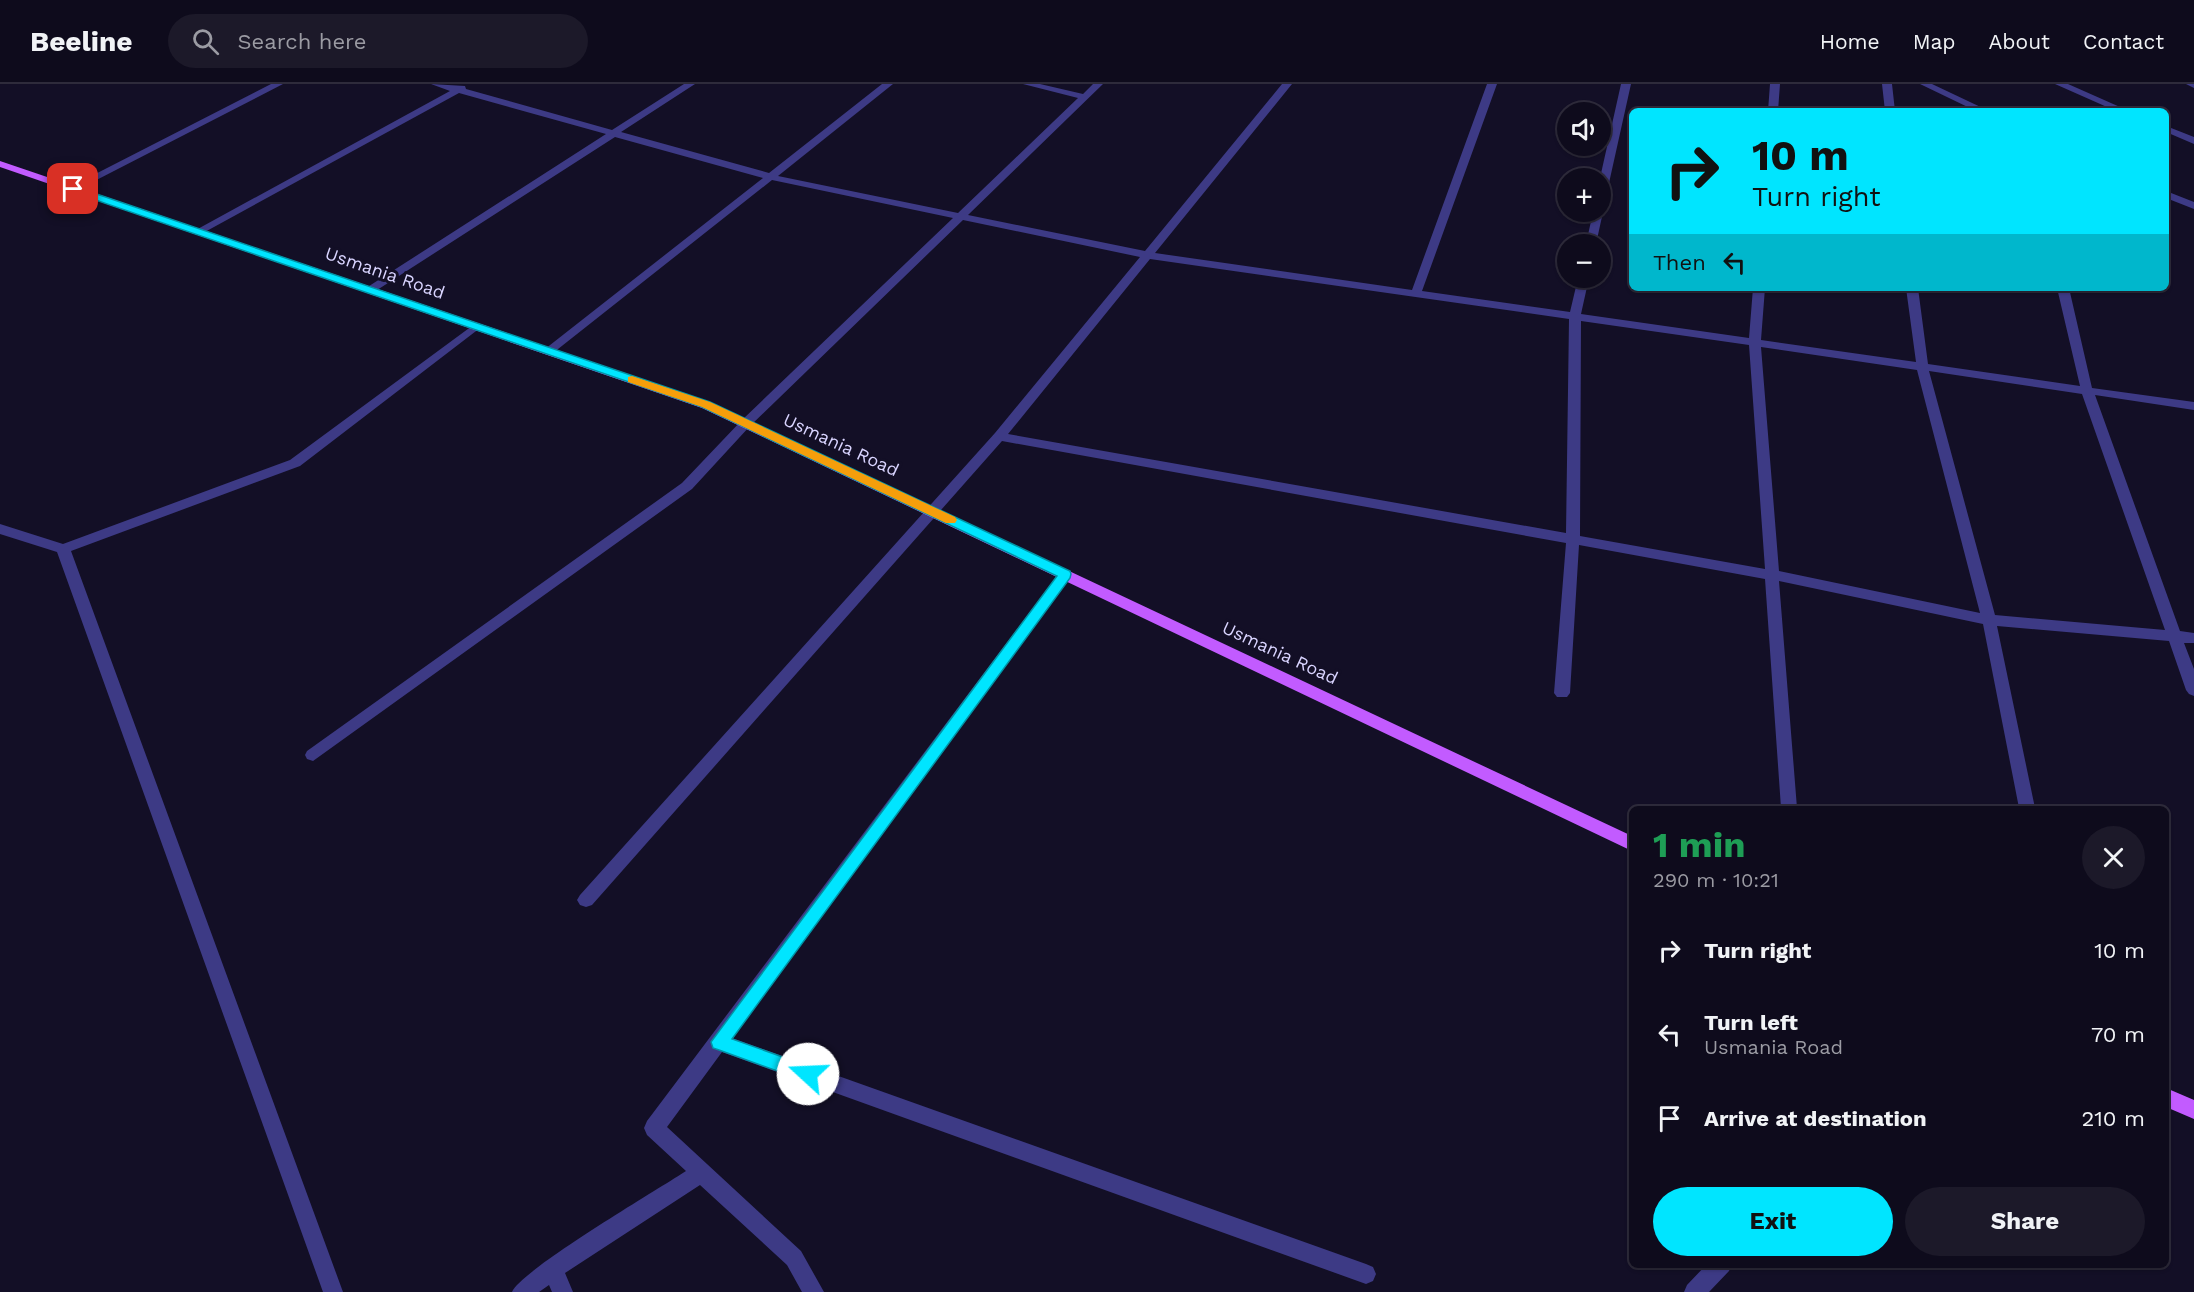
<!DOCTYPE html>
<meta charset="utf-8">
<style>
body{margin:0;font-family:"Work Sans",sans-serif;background:#1c1929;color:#f1f3f6;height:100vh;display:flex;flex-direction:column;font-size:22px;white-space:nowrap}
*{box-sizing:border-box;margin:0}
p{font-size:20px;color:#9b9ba3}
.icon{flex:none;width:33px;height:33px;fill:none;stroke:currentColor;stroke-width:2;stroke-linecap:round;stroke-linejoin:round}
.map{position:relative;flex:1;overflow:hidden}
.panel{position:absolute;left:1629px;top:722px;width:540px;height:462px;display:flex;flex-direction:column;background:#0e0b1c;border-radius:9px;box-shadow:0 2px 4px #0004,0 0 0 2px #2e2b3b}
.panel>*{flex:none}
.banner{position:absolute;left:1629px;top:24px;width:540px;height:183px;border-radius:9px;box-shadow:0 2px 4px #0004,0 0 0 2px #2e2b3b;background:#00e5ff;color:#111;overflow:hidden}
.controls{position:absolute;left:1557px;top:18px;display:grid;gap:12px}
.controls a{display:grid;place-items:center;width:54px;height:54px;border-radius:50%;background:#0e0b1c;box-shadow:0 2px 4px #0004,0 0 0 2px #2e2b3b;font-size:30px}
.pin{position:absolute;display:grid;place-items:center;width:51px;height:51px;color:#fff;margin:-26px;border-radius:12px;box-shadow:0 3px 9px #0006}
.me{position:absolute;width:66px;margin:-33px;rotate:290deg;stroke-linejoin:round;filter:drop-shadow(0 0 4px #0008)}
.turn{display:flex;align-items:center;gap:21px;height:126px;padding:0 24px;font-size:27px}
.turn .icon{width:78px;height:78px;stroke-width:2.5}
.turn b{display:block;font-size:42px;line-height:51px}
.then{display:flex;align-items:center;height:57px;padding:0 24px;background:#0003;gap:12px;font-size:22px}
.round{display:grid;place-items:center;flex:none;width:63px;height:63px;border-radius:32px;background:#1c1929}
.head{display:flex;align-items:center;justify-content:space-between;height:102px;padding:0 24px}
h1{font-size:36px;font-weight:700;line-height:45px;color:#1e9e55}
.action{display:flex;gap:12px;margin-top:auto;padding:12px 24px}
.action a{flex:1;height:69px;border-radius:36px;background:#00e5ff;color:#111;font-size:24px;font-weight:700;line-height:69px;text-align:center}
.action a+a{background:#1c1929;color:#f1f3f6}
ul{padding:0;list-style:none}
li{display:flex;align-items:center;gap:18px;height:84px;padding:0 24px}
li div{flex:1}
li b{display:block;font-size:22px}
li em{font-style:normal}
header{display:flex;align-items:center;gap:36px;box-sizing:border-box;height:84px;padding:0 30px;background:#0e0b1c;border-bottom:2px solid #2e2b3b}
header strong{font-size:28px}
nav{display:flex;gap:33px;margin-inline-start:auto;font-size:21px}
.search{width:420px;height:54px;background:#1c1929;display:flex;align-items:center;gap:15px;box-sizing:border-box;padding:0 21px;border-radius:33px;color:#9b9ba3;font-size:22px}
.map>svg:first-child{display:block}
</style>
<header>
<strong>Beeline</strong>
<div class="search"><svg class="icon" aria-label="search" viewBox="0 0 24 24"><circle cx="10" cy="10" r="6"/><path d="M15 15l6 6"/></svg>Search here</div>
<nav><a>Home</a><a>Map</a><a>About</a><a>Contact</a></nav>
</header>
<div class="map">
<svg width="2194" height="1208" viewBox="0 0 2194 1208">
<rect width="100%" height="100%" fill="#130f26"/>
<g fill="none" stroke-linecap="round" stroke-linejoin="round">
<path fill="#3d3a85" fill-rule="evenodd" d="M271 0H283L77 106 68 104Z
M431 0 465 2 466 5 612 46 684 0H695L621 48 769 89 882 0H893L778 92 958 129 1078 14 1023 0H1040L1083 10 1093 0H1103L968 131 1145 167 1282 0H1292L1155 169 1412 206 1487 0H1497L1422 207 1570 228 1578 194H1589L1581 230 1749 254 1753 204H1765L1761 256 1916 278 1906 204H1918L1928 280 2080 302 2057 204H2069L2092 304 2194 318V326L2095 311 2180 547 2194 549V559H2184L2194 585V612L2189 610 2186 606 2169 557 1997 542 2035 724H2019L1983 540 1779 497 1797 724H1781L1765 495 1579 461 1570 609 1567 613H1557L1554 609 1566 459 1002 357 592 821 586 823 580 821 577 816 580 811 995 349 1140 173 963 136 750 342 692 405 313 677 307 675 305 671 307 667 682 399 742 336 953 134 772 96 553 269H545V265L763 94 615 53 374 208H366V204L606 50 459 9 203 149 194 147 450 7ZM1150 175 1569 235 1566 449 1008 350ZM1581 237 1749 261 1765 485 1580 452ZM1761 263 1917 286 1980 529 1779 487ZM1929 287 2082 310 2165 546 1995 531Z
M1621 0H1631L1605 117 1600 120V94Z
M1770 0H1780L1778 27H1768Z
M1882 0H1892L1895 27H1885Z
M1920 0H1932L1989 27H1976Z
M2055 0H2068L2129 27H2116Z
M2186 0H2194V4Z
M2166 42 2194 53V60L2166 48Z
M2166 107 2194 118V125L2166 114Z
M1600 126 1603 128 1596 160H1586L1593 128H1600Z
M476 239 482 242 480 244 300 382 71 467 343 1208H323L57 468 0 450V440L63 460 290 376Z
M1065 486 1070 488 1072 491 1070 494 732 954 1366 1180 1373 1183 1376 1190 1373 1197 1366 1200 722 968 667 1043 801 1167 824 1208H802L787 1181 700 1101 565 1189 573 1208H552L549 1201 539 1208H512C521 1186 657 1106 686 1087L647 1051 644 1044 647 1037 1060 488Z
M1707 1180H1732L1729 1187 1709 1208H1684L1687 1201Z"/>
<path fill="#c25bff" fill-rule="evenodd" d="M0 77 710 318 1632 752V767L702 324 0 83Z
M2166 1004 2194 1016V1035L2166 1023Z"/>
</g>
<path fill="#00e5ff" stroke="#0095a6" stroke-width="1.5" d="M73 102 710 318 1070 487 1071 490 1070 494 732 955 814 984 817 990 814 996 808 998 719 966 713 964 711 958 1057 492 702 323 69 107 68 105Z"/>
<path fill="#f59e0b" d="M632 292 710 318 955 433 957 436 955 439H946L702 323 628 298V293Z"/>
<g text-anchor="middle" stroke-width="6" stroke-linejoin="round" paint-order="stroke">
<g font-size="18" fill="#d9d4ff" stroke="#130f26">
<text transform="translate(385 189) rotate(19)" y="6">Usmania Road</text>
<text transform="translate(841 361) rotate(25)" y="6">Usmania Road</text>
<text transform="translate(1280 569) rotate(25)" y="6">Usmania Road</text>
</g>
</g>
</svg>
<div class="controls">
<a><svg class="icon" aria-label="sound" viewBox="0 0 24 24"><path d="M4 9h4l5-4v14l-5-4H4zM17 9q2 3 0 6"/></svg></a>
<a>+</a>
<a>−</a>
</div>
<div class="pin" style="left:73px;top:105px;background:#d93025"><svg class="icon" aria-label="arrive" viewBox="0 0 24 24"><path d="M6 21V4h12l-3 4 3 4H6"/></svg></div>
<svg class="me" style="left:808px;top:990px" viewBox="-20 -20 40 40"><circle r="19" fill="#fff"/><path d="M0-13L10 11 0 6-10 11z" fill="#00e5ff"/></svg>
<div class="banner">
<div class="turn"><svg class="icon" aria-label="right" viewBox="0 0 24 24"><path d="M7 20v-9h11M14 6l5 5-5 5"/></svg><div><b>10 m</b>Turn right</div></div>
<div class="then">Then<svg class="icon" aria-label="left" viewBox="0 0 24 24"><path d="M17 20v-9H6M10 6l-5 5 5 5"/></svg></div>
</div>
<section class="panel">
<div class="head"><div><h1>1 min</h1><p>290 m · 10:21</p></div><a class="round"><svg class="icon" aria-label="close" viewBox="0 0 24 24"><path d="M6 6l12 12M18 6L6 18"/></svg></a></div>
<ul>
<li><svg class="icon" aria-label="right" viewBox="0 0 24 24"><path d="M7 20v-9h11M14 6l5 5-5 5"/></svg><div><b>Turn right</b></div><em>10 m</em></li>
<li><svg class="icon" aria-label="left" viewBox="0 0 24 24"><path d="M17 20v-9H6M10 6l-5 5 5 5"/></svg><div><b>Turn left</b><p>Usmania Road</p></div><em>70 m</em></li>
<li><svg class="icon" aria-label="arrive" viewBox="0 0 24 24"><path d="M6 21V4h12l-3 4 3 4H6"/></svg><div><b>Arrive at destination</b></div><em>210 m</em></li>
</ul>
<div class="action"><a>Exit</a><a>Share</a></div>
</section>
</div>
